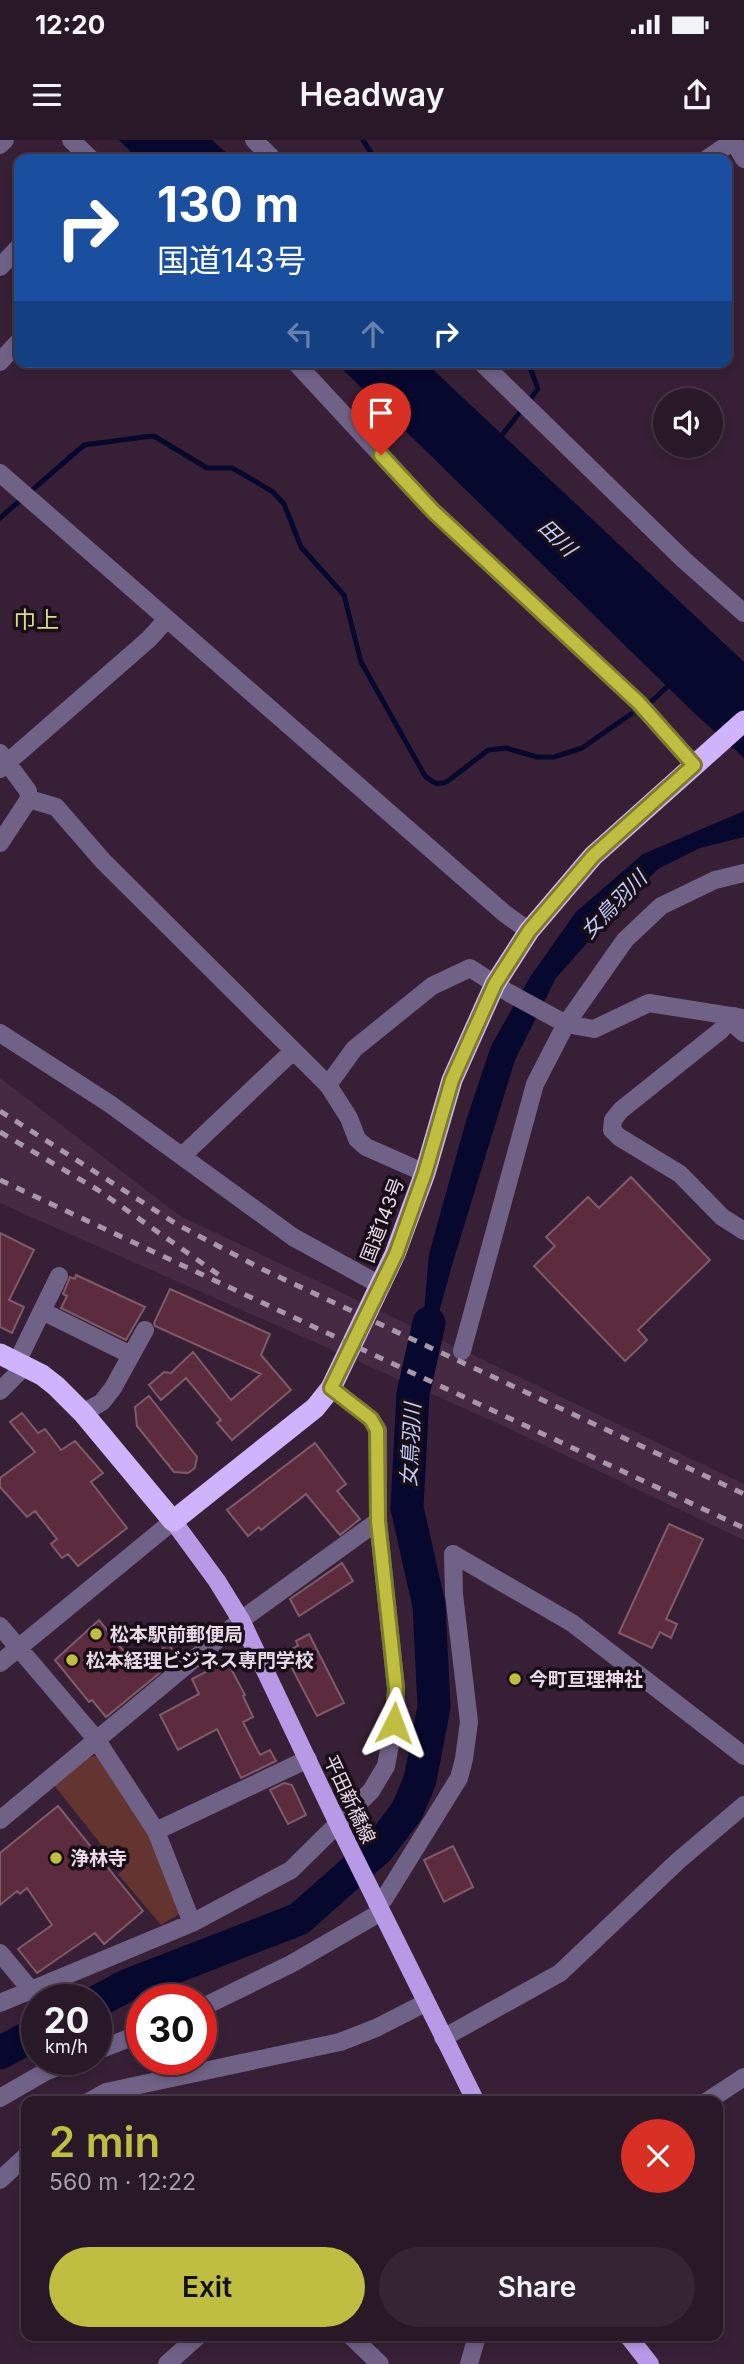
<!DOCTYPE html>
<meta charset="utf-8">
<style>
body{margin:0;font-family:Inter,"Noto Sans JP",sans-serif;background:#352534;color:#f1f3f6;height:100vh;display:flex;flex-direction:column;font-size:26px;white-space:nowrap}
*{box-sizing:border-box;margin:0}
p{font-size:23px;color:#a5a0a8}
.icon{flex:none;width:38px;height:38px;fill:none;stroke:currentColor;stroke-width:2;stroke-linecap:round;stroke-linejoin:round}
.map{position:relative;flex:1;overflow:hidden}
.details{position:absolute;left:21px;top:1956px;width:702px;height:245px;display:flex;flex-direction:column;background:#291828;border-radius:14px;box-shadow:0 4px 10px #0003,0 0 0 2px #453745}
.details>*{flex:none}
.top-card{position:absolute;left:14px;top:14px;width:718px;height:214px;border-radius:14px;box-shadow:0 4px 10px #0003,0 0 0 2px #453745;background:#1a4fa0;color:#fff;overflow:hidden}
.buttons{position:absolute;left:653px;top:248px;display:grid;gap:14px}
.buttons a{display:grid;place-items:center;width:70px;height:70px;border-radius:50%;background:#291828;box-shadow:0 4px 10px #0003,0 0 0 2px #453745;font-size:35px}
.speed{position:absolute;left:21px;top:1844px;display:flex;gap:14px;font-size:35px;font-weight:700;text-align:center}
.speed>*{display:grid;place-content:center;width:91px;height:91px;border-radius:50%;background:#291828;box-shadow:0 4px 10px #0003,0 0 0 2px #453745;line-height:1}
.speed small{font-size:18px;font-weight:400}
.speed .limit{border:10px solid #d22;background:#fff;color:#111}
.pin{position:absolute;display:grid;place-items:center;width:60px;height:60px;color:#fff;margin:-72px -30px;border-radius:50% 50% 50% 0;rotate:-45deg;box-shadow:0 0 7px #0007}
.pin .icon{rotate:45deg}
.me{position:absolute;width:77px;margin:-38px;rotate:3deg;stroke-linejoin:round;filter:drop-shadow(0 0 5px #0008)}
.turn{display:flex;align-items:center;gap:24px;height:147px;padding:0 28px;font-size:32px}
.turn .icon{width:91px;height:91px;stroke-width:2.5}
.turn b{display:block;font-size:49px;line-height:60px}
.lanes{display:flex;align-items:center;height:66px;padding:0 28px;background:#0003;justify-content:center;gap:35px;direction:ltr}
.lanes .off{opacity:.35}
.round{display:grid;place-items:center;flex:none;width:74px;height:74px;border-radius:37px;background:#352534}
.summary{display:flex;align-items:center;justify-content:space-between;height:119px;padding:0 28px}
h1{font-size:42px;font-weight:600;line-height:52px;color:#bfbe41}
.primary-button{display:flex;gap:14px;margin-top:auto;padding:14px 28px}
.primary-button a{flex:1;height:80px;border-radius:42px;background:#bfbe41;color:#111;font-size:28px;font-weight:600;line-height:80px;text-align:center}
.primary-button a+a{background:#352534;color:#f1f3f6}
.status{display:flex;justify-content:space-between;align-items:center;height:49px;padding:0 35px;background:#291828;direction:ltr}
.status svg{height:19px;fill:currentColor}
header{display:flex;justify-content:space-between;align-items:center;height:91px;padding:0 28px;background:#291828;font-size:32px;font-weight:600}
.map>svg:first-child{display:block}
</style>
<div class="status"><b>12:20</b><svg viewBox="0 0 49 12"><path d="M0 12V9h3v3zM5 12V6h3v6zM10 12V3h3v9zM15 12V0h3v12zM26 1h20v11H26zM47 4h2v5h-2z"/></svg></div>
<header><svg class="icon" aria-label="menu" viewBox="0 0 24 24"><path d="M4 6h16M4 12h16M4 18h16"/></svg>Headway<svg class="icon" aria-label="share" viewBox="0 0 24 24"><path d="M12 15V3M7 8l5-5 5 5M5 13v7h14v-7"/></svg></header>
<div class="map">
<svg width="744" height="2224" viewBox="0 0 744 2224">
<rect width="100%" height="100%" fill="#372035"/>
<path fill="#462a44" d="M0 938 180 1076 744 1344V1400L493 1281 0 1063Z"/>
<path fill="#633430" d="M97 1616 149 1694 179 1774 161 1785 118 1734 122 1731 54 1645 87 1617Z"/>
<path fill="#07082d" d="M119 0H212L233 19H138Z
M335 222H425L744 522V618L691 570Z
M744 671V697L700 708 658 729 612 775 556 838 515 920 452 1125 417 1253 429 1114 466 981 491 906 530 837 576 772 643 714Z"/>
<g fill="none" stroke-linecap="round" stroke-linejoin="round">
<path stroke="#07082d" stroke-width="5" d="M363 0 375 19
M499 299 538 249 528 222
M0 378 84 305 144 297 154 296 207 328H232L243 334 273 352 284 364 301 407 344 455 361 522 425 636C433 643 438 646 448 641L488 610 506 608 537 617H554L582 608 631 574
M652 561 670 544"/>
<path stroke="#07082d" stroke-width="33" d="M96 1862 126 1846 299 1779 378 1709 407 1671 420 1640 434 1567 429 1465 407 1368 413 1254 429 1183
M0 1913 37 1893"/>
</g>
<path fill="#5c2c3e" stroke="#7e5b67" stroke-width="2" d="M631 1037 710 1120 638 1190 647 1200 625 1221 534 1126 555 1106 546 1097 588 1057 599 1068Z
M0 1093 34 1110 9 1160 24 1167 12 1193 0 1187Z
M76 1135 145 1167 126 1200 61 1168 67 1156 63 1154 70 1137 75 1139Z
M170 1149 270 1194 261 1215 291 1250 232 1300 217 1283 221 1280 186 1238 161 1260 149 1245 164 1232 171 1233 193 1212 231 1260 261 1234 155 1186 154 1183Z
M149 1256 197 1317 195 1328 188 1333 174 1332 137 1286 135 1267Z
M22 1273 38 1293 45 1289 61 1310 75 1301 103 1333 91 1342 127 1388 78 1426 68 1414 62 1418 51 1404 57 1399 35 1371 27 1377 0 1347V1338L35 1312 10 1282Z
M315 1303 346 1344 337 1351 360 1379 340 1395 306 1354 261 1390 259 1387 248 1396 227 1370Z
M669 1384 703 1399 666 1479 677 1484 671 1498 660 1492 652 1508 619 1493Z
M342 1423 353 1441 299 1476 290 1459Z
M99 1480 138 1529 168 1504 179 1517 106 1577 92 1560 89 1562 55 1520Z
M309 1494 344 1563 317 1576 284 1513 298 1506 296 1501Z
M227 1521 245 1555 243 1556 253 1577 243 1582 260 1615 270 1610 276 1621 241 1638 217 1589 178 1610 160 1575 199 1554 192 1539Z
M284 1643 292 1645 306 1675 288 1684 270 1650Z
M58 1666 143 1771 104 1804 95 1793 37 1833 18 1809 52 1785 27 1748 20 1754 17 1751 0 1765V1713Z
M453 1706 473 1747 444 1762 424 1720Z"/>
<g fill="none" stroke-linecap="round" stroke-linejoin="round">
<path stroke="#706287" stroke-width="18" d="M71 0 91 19
M254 0 273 19
M733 0 744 19
M0 5 5 0
M707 19 733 1
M0 127 18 108
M0 222 19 201
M295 222 433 371 639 563 694 625
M481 222 684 420 744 473
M0 333 504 773 529 791
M0 613 28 651 29 659 0 703
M0 629 149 499 167 479
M29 659 56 667 103 721 328 945 349 978 357 999 366 1007 425 1033
M0 893 110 964 293 1097 380 1145
M744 893 738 888 734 876 720 891 621 970 613 980 612 990 619 997 680 1034 722 1077 744 1091
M328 945 354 909 432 846 470 828 509 853 566 884 594 889 649 863 744 878
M182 1016 293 911
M42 1171 131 1215
M462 1211 535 944 566 884 625 800 661 766 715 740 744 733
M17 1222 59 1136
M0 1251 25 1226
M83 1273 102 1262 113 1248 145 1190
M453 1414 572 1483 744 1616
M0 1486 96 1599 156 1691 192 1783
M0 1523 173 1381
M0 1680 241 1480 378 1381
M156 1691 308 1619
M377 1764 384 1759 459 1638 464 1619 469 1582 454 1454 453 1414
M0 1813 30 1849
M0 1863 192 1783 291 1730 371 1651 386 1626 394 1583 396 1548 378 1381V1290L371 1279 331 1248
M201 1868 291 1824 381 1772
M443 1898 560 1833 678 1721 744 1665
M96 1911 142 1893
M0 1958 45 1932 75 1920
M88 1962 106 1952 340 1902 376 1888 425 1863
M706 1962 744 1937
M0 2040 26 2016
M351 2196 380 2224
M167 2224 198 2196
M469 2224 477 2196"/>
<path stroke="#b799e6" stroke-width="18" d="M173 1381 217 1441 241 1480 338 1684 476 1962
M628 2196 650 2224"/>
<path stroke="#d0b3fd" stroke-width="21" d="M0 1214 42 1235 56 1246 83 1273 173 1381 315 1268 331 1248 395 1114 425 1033 452 940 495 844 529 791 593 716 744 581"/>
<path stroke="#a996a7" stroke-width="5" stroke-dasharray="9 9" stroke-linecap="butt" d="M0 971 178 1085 264 1130 744 1354
M0 992 98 1050 219 1135
M0 1040 744 1388"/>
</g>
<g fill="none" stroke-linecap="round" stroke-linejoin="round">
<g stroke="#7c7c2a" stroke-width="18">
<path id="route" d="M381 315 433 371 639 563 694 625 593 716 529 791 495 844 452 940 425 1033 396 1114 331 1248 371 1279 377 1290 378 1381 396 1548 394 1583"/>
</g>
<use href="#route" stroke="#bfbe41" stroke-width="12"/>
</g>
<g fill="#bfbe41" stroke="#180e17" stroke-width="2.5">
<circle cx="96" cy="1494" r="7"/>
<circle cx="72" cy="1520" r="7"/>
<circle cx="515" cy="1539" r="7"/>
<circle cx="56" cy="1718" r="7"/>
</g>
<g text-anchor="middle" stroke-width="7" stroke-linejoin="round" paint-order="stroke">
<g font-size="19" fill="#e9d9e7" stroke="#180e17">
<text transform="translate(382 1080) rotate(-69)" y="7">国道143号</text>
<text transform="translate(350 1659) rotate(65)" y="7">平田新橋線</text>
</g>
<g font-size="19" font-weight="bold" fill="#e9d9e7" stroke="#180e17" text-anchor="start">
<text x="110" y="1501">松本駅前郵便局</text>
<text x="86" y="1527">松本経理ビジネス専門学校</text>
<text x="529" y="1546">今町亘理神社</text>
<text x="70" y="1725">浄林寺</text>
</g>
<g font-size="21" font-style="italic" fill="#c1ccf7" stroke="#180e17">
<text transform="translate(557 398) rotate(44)" y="7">田川</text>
<text transform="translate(614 765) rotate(-46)" y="7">女鳥羽川</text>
<text transform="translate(411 1305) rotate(-87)" y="7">女鳥羽川</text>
</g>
<g font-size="23" fill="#dadb8c" stroke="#180e17">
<text x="36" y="488">巾上</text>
</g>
</g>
</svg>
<div class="buttons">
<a><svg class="icon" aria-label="sound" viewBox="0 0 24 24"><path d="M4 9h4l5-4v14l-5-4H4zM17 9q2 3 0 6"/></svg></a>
</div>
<div class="speed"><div>20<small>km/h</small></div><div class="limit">30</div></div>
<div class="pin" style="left:381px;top:315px;background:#d93025"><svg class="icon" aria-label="arrive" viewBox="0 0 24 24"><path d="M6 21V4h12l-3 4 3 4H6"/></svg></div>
<svg class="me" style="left:394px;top:1583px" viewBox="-20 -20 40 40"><path d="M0-17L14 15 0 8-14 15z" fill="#bfbe41" stroke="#fff" stroke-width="4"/></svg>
<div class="top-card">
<div class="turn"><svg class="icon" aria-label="right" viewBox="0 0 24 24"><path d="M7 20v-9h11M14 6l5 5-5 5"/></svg><div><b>130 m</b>国道143号</div></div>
<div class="lanes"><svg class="icon off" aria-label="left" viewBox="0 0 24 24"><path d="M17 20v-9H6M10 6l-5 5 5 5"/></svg><svg class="icon off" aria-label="ahead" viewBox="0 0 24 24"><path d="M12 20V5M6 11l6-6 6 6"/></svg><svg class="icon" aria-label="right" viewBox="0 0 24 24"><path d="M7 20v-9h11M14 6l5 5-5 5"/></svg></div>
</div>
<section class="details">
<div class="summary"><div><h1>2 min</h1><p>560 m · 12:22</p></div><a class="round" style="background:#d93025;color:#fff"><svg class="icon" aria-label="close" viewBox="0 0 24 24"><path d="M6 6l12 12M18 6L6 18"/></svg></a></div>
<div class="primary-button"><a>Exit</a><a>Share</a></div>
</section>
</div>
